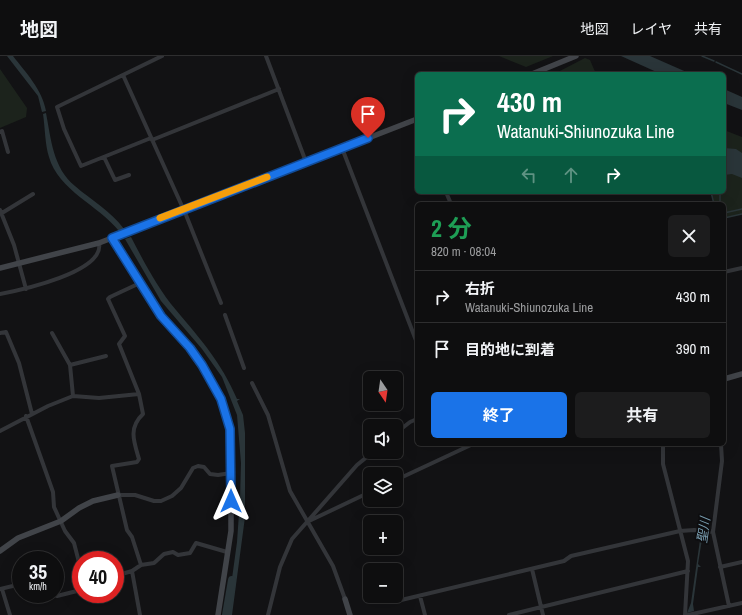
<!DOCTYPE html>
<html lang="ja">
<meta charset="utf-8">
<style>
body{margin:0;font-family:"Archivo Narrow","Noto Sans JP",sans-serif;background:#1c1c1d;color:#f1f3f6;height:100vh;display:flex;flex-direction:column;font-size:15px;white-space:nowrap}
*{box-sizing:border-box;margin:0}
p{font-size:13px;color:#9b9c9e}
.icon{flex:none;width:22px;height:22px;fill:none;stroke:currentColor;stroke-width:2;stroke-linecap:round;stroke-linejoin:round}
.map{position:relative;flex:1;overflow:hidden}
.drawer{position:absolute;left:415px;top:146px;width:311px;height:244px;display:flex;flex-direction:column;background:#0e0e0f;border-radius:6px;box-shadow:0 4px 16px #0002,0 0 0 1px #2e2e2f}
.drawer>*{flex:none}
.banner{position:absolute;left:415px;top:16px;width:311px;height:122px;border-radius:6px;box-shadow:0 4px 16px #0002,0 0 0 1px #2e2e2f;background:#0b6e4f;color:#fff;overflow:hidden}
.needle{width:26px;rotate:167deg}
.fabs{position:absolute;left:363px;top:315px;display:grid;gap:8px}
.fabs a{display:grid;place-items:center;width:40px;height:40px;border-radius:6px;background:#0e0e0f;box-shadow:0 4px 16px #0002,0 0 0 1px #2e2e2f;font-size:20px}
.speed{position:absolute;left:12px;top:495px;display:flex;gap:8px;font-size:20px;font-weight:700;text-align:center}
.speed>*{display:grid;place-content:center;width:52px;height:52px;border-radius:50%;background:#0e0e0f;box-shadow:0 4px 16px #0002,0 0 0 1px #2e2e2f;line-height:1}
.speed small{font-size:10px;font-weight:400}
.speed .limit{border:6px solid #d22;background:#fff;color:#111}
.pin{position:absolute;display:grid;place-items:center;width:34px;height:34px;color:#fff;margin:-41px -17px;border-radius:50% 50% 50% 0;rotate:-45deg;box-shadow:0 0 4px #0007}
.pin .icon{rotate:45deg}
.me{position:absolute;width:44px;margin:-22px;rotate:0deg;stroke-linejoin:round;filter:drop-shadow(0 0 3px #0008)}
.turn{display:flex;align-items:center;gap:14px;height:84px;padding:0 16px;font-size:18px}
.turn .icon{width:52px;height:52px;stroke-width:2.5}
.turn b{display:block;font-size:28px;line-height:34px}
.lanes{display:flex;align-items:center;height:38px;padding:0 16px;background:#0003;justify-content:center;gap:20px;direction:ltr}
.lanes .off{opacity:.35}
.round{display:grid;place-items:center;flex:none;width:42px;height:42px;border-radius:6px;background:#1c1c1d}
.summary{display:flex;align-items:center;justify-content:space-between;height:68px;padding:0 16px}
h1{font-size:24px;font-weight:700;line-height:30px;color:#1e9e55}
.action{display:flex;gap:8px;margin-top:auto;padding:8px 16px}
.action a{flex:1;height:46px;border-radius:6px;background:#1a73e8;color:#fff;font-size:16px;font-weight:700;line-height:46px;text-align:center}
.action a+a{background:#1c1c1d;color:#f1f3f6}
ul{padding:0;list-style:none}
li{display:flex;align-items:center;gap:12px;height:52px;padding:0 16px;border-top:1px solid #2e2e2f}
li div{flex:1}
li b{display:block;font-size:15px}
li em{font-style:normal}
header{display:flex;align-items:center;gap:24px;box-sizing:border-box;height:56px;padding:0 20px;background:#0e0e0f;border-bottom:1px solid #2e2e2f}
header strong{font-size:19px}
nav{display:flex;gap:22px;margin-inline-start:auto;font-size:14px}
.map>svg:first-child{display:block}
</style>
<header>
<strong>地図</strong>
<nav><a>地図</a><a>レイヤ</a><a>共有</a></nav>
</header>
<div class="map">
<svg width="742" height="559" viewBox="0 0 742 559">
<rect width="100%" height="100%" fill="#121214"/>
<path fill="#1c231c" d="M499 0H553L526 11Z
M585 2 590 4 596 18H554Z
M0 13 27 52 26 61 0 72Z
M724 74 742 81V158L724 162V148H714L711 136H724Z"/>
<path fill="#2a3539" d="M7 0H13C26 17 42 33 46 55L42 56 38 40Z
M621 0H650L691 18H661Z
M724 33 742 41V54L724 47Z
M46 57C51 83 53 112 75 130 91 144 111 155 124 173L119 175C98 149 58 134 49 101 45 89 45 71 43 58Z
M724 92 736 93 742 97V122L732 118 724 119Z
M131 181C144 206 158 233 176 254 202 285 221 306 237 343H240L237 345 243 359 245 377V461L232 559H227L237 486 240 443 241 407 237 359 222 321 202 293 161 245 125 183Z
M701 477H703L698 508 701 511H698L693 548 694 555 687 557 691 547Z"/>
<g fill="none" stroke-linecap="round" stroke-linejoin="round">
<path stroke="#2a3539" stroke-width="1.5" d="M702 0 714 5
M716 6 742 18
M711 136 714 148
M720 136V148
M724 157 742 153
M724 162 742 158"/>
<path stroke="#2a3539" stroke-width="8" d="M226 559 232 524"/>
<path stroke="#333539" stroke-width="4" d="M266 0 306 106
M123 19 186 159 221 247
M0 76 2 75 8 96
M151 82 81 110 64 73 57 51 162 0
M152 84 279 33
M342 92 417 287
M104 101 115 124 129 119
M446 136 451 148
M0 154 14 189 26 233
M2 157 33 138
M724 216 742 212
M140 227 110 241 108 243 125 280 119 288 139 338 143 358C128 372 134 386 139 403L137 406 112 410 127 474 132 481 141 509
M0 238C21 234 105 216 99 187
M225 259 244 312
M0 277 6 276 19 307 32 358
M52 277 70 309 73 340
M70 309 106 300
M252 327 268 359 290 435 333 510 345 543
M26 360 53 436 54 451 65 475 74 487 81 514
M0 375 48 350 73 340 99 342 139 338
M396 377 410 366 417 363
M663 388V408L688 505 685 559
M721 388 722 405 713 476 729 550
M396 424 473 388
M118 439H135L154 445H161L172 440 181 432 193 412 198 410 204 411 210 418 218 419 231 417
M309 465 370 436
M720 511 742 506
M532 513 543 559
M132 515 140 559
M115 520 132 515 141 509 154 507 164 498 173 496 178 499 190 497 196 487 227 496
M0 533 21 528
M2 533 10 559
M53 538 57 540 81 534
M420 540 425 559
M397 545 564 505 571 500 680 475 694 474 713 476
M268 559 280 511 292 483 357 409 373 396
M509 559 688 515
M688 559 742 547"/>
<path stroke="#414449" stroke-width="5.5" d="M532 18 576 0
M112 182C129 207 143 234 161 259 169 271 180 280 189 291 210 316 228 349 231 382V475L218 559
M0 212 99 187 417 63
M724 323 742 318
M0 495 18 482 61 465 79 452 93 445 118 439
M345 543 350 559"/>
</g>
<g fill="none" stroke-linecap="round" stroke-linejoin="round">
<g stroke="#114b97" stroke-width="10">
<path id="route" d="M231 445 230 373 221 343 202 309 190 292 161 260 112 182 368 82"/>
</g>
<use href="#route" stroke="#1a73e8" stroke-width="7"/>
<path stroke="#f59e0b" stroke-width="7" d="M160 162 267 121"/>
</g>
<g text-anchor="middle" stroke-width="3.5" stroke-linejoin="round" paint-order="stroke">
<g font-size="13" font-style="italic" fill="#799db0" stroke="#0d0d0f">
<text transform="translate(703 474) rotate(-82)" y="5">聖川</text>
</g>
</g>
</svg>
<div class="fabs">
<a><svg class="needle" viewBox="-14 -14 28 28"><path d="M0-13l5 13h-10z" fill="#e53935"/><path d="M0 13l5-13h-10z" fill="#9b9c9e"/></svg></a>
<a><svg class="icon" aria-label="sound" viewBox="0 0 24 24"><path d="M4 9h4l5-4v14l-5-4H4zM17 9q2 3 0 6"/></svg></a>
<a><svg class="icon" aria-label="layers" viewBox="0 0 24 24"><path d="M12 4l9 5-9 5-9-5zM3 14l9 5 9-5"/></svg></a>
<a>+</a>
<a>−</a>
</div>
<div class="speed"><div>35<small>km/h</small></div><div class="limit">40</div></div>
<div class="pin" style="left:368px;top:82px;background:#d93025"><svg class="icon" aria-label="arrive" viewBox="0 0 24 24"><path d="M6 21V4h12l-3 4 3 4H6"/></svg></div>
<svg class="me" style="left:231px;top:445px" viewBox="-20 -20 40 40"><path d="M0-17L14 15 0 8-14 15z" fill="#1a73e8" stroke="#fff" stroke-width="4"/></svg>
<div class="banner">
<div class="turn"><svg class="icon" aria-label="right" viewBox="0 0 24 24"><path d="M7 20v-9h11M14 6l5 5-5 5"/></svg><div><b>430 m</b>Watanuki-Shiunozuka Line</div></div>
<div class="lanes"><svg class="icon off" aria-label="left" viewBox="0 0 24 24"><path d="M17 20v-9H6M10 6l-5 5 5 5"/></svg><svg class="icon off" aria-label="ahead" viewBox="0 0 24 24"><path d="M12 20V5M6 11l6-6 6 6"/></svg><svg class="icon" aria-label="right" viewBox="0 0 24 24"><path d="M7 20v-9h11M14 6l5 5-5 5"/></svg></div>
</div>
<section class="drawer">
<div class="summary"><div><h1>2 分</h1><p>820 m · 08:04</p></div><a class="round"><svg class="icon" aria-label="close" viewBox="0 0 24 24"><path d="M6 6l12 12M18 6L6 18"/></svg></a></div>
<ul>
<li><svg class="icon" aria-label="right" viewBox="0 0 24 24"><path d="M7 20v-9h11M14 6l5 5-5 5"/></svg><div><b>右折</b><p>Watanuki-Shiunozuka Line</p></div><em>430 m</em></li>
<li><svg class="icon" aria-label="arrive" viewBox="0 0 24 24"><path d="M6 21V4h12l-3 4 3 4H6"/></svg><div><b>目的地に到着</b></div><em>390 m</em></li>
</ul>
<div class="action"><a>終了</a><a>共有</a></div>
</section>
</div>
